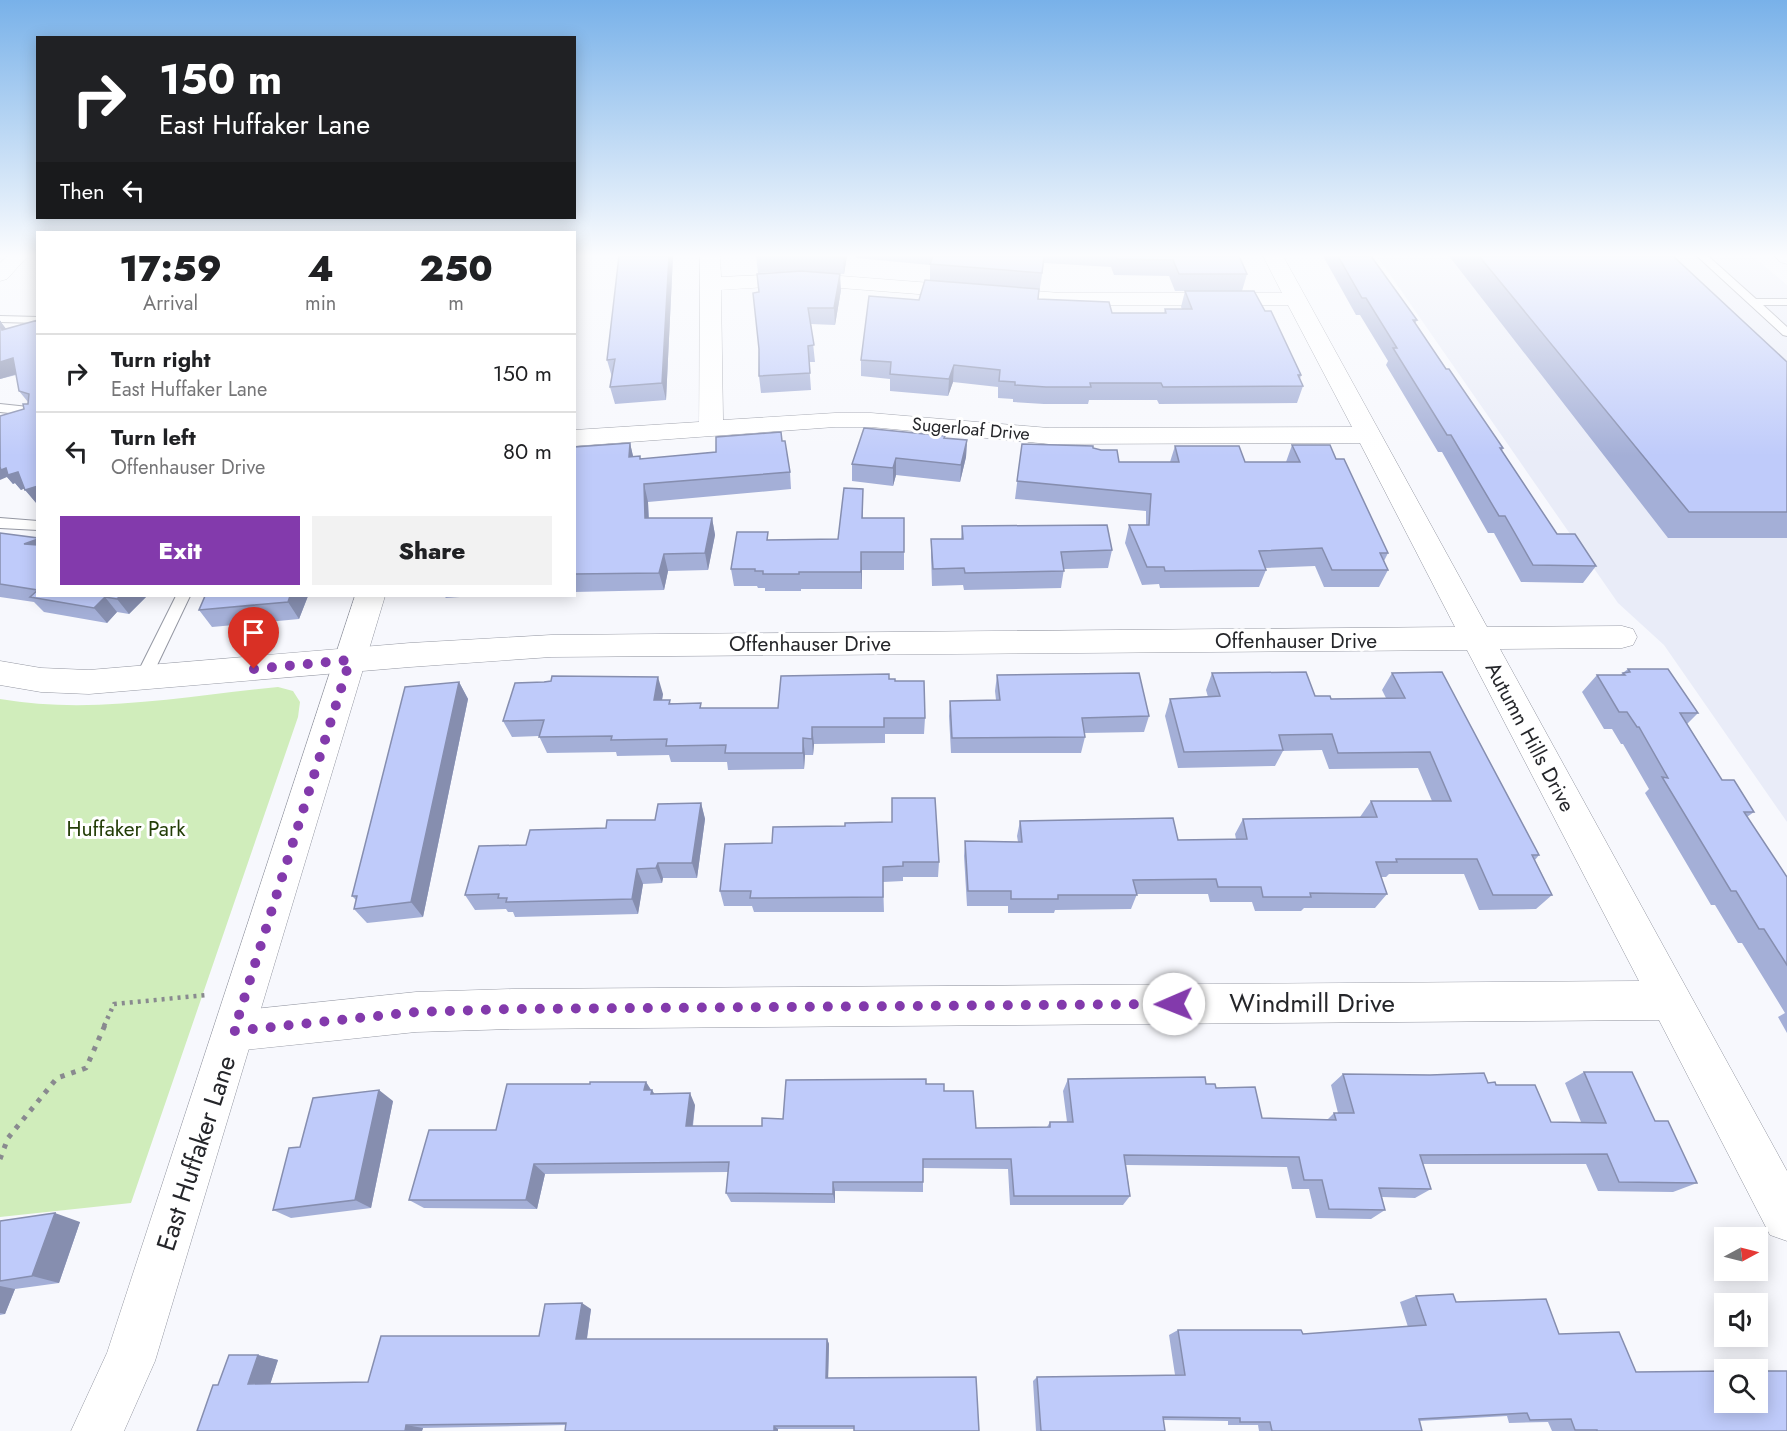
<!DOCTYPE html>
<style>
body{margin:0;font-family:Jost,sans-serif;background:#f2f2f2;color:#202124;height:100vh;display:flex;flex-direction:column;font-size:22px;white-space:nowrap}
*{box-sizing:border-box;margin:0}
p{font-size:20px;color:#757577}
.icon{flex:none;width:33px;height:33px;fill:none;stroke:currentColor;stroke-width:2;stroke-linecap:round;stroke-linejoin:round}
.map{position:relative;flex:1;overflow:hidden}
.side{position:absolute;left:36px;top:231px;width:540px;height:366px;display:flex;flex-direction:column;background:#fff;border-radius:0px;box-shadow:0 3px 15px #0003}
.side>*{flex:none}
.guide{position:absolute;left:36px;top:36px;width:540px;height:183px;border-radius:0px;box-shadow:0 3px 15px #0003;background:#202124;color:#fff;overflow:hidden}
.needle{width:39px;rotate:83deg}
.buttons{position:absolute;left:1714px;top:1227px;display:grid;gap:12px}
.buttons a{display:grid;place-items:center;width:54px;height:54px;border-radius:0px;background:#fff;box-shadow:0 3px 15px #0003;font-size:30px}
.pin{position:absolute;display:grid;place-items:center;width:51px;height:51px;color:#fff;margin:-62px -26px;border-radius:50% 50% 50% 0;rotate:-45deg;box-shadow:0 0 6px #0007}
.pin .icon{rotate:45deg}
.me{position:absolute;width:66px;margin:-33px;rotate:269deg;stroke-linejoin:round;filter:drop-shadow(0 0 4px #0008)}
.turn{display:flex;align-items:center;gap:21px;height:126px;padding:0 24px;font-size:27px}
.turn .icon{width:78px;height:78px;stroke-width:2.5}
.turn b{display:block;font-size:42px;line-height:51px}
.then{display:flex;align-items:center;height:57px;padding:0 24px;background:#0003;gap:12px;font-size:22px}
.eta{display:flex;justify-content:space-evenly;align-items:center;height:102px;text-align:center}
.eta b{font-size:36px;font-weight:800;line-height:42px}
.primary-button{display:flex;gap:12px;margin-top:auto;padding:12px 24px}
.primary-button a{flex:1;height:69px;border-radius:0px;background:#833aac;color:#fff;font-size:24px;font-weight:800;line-height:69px;text-align:center}
.primary-button a+a{background:#f2f2f2;color:#202124}
ul{padding:0;list-style:none}
li{display:flex;align-items:center;gap:18px;height:78px;padding:0 24px;border-top:2px solid #e0e0e0}
li div{flex:1}
li b{display:block;font-size:22px}
li em{font-style:normal}
.map>svg:first-child{display:block}
</style>
<div class="map">
<svg width="1787" height="1431" viewBox="0 0 1787 1431">
<rect width="100%" height="100%" fill="#f7f8fd"/>
<path fill="#e9ecf8" d="M1377 256H1753L1787 285V822L1664 645 1618 603Z"/>
<path fill="#d0edbb" d="M278 687 293 691 300 702 298 717 131 1203 0 1217V699C91 715 186 696 278 687Z"/>
<g fill="none" stroke-linecap="round" stroke-linejoin="round">
<g stroke="#9497a2" stroke-width="2">
<path id="service" d="M1697 256H1708L1756 299H1787V305H1763L1787 327V336L1783 335Z
M0 316 38 317V323L0 322Z
M0 404 38 408V416L0 412Z
M0 518 38 521V530L0 528Z
M176 596H190L149 682H137L135 678Z"/>
</g>
<g stroke="#9497a2" stroke-width="1">
<path id="minor" d="M7 256H28L7 279 0 281V263Z
M700 256H720L721 277 802 273 1060 293H1282L1263 256H1283L1487 627 1622 626 1633 629 1637 637 1633 645 1622 648 1500 649 1787 1171V1241L1770 1235 1659 1020 512 1029 416 1032 234 1051 219 1045 213 1031 219 1017 234 1011 416 992 512 989 1639 981 1467 650 551 657 410 667 89 694 41 692 0 685V661L41 668 89 670 410 643 551 635 1455 627 1360 443 1049 444 871 427H835L574 446V430L699 422ZM802 285 1060 305H1288L1352 427 1049 428 871 413H835L723 420 721 290Z
M1775 256H1787V264L1780 262Z"/>
</g>
<g stroke="#9497a2" stroke-width="1">
<path id="tertiary" d="M355 596H385L155 1361 124 1431H71L107 1353Z"/>
</g>
<path stroke="#898a8f" stroke-width="4.5" stroke-dasharray="3 5" stroke-linecap="butt" d="M104 1026 114 1004 207 995"/>
<path stroke="#898a8f" stroke-width="5" stroke-dasharray="4.5 7" stroke-linecap="butt" d="M0 1159 8 1138 57 1078 86 1068 105 1025"/>
<use href="#service" fill="#fff" fill-rule="evenodd"/>
<use href="#minor" fill="#fff" fill-rule="evenodd"/>
<use href="#tertiary" fill="#fff" fill-rule="evenodd"/>
</g>
<path fill="#a4afd7" d="M673 256 666 400 615 404 610 387 612 377 607 360Z
M756 256H847L844 274 802 271 758 273Z
M856 256H1240L1239 258 1247 274 1242 291H1175L1169 276 1114 275 1111 267 1044 263 1038 299 1112 313H1164L1165 309H1182L1181 307 1185 291 1265 311 1301 375 1300 379 1303 386 1297 403 1159 404 1157 400H1089L1088 404H1044L1013 402V399L998 398V387L953 382 948 396 890 391V379L861 376V360L919 300 930 281V265L856 258Z
M1323 256H1371L1417 320 1415 324 1446 369 1503 448 1502 451 1557 534 1596 566 1583 583 1521 582 1494 533H1488L1442 452H1438L1386 365 1388 361 1360 315H1356Z
M1449 256H1673L1787 362V538H1668Z
M841 290 835 325 811 324 815 362H809L811 390 761 393 759 376V292Z
M38 320 37 504 24 488 21 490 15 483 13 484 7 477 24 409 28 402 19 391 16 375 0 379V321L6 329Z
M945 436V438L967 440 966 457 960 482 896 475 893 486 852 481V464Z
M782 441 790 472 791 489 648 502 649 518H712L715 535 708 570 668 571 664 590 574 592V447L630 443 633 457 641 459 716 452Z
M1022 444 1093 448 1119 462H1170L1175 446 1245 462H1286L1292 445 1336 459 1388 553 1384 561 1388 570 1379 587H1324L1315 566 1265 568 1266 570 1259 587 1160 588 1159 584 1142 585 1125 543 1129 525H1146V511L1015 499Z
M863 506V518H904V570H862V589H801V591H765V588H758L757 586H734L731 569 769 540 838 539Z
M962 526 1112 550 1108 568 1064 569 1061 588 964 590 963 585 932 586 931 556V539H961Z
M0 533 38 538V596H147L129 614 117 612 107 623 44 612 34 602 0 597Z
M308 596 299 619 212 627 199 610Z
M444 596H474L446 598Z
M1628 669 1698 713 1687 724 1722 780 1754 812 1747 817 1787 877V1033L1778 1017 1785 1013 1742 943H1738L1715 905H1711L1645 793 1649 789 1623 744H1621L1612 729H1604L1582 692 1597 675H1620Z
M1212 673 1331 699 1386 698 1382 690 1392 673 1539 855 1535 860 1552 895 1536 909 1479 910 1464 874H1389L1386 877H1381L1387 894 1375 908H1304L1301 911H1255L1252 902H1210L1208 894H1137L1131 909 1055 910 1054 913H1008V906H967L964 856 965 841 1018 842 1017 836 1020 821 1178 840 1236 839 1235 834 1243 819 1360 817 1371 801H1432L1418 768 1329 769 1322 750 1283 751 1275 766 1178 768 1165 716 1170 699 1208 697 1206 690Z
M997 675 1149 716 1144 732 1084 733 1085 737 1081 753H951L949 716 950 701 996 700 995 691Z
M889 679 895 681 925 718 924 734H885V743L814 744 813 755H805L804 769 728 770 727 762H671L669 755 617 756 616 752 547 753 539 736 512 737 503 721 663 694 662 700 671 703 702 708H778Z
M459 682 468 699 423 917 367 923 354 909 356 900 352 896Z
M701 803 705 819 697 878H663L662 883 643 884 638 914 515 917 513 912H508L506 909 475 910 465 895 526 845 606 828 655 820Z
M725 844 939 862 938 877H903V881L883 882 884 912H754L752 906H724L720 891Z
M1584 1072 1655 1121 1697 1183 1673 1192 1598 1191 1586 1164H1423L1431 1189 1415 1198 1382 1197 1385 1210 1371 1219 1316 1218 1309 1189H1292L1287 1167 1126 1165 1130 1196 1123 1205H1010L1008 1169 923 1168V1192L835 1191V1203L731 1202 726 1193 728 1172 545 1174 537 1209 424 1208 409 1200 496 1130 590 1084 646 1082 654 1094 695 1105 693 1126H762L783 1119 926 1084 944 1091 976 1128 1047 1127 1050 1122H1067L1063 1091 1068 1079 1206 1084 1216 1088 1262 1118 1327 1120 1334 1113H1338L1331 1085 1343 1074 1488 1083 1496 1085 1551 1122H1581L1565 1083Z
M393 1101 371 1208 291 1218 273 1210 300 1147Z
M0 1221 80 1222 59 1283 15 1289 5 1314 0 1315Z
M1416 1296 1456 1302 1559 1334 1636 1372 1787 1431H1552L1548 1422 1509 1423 1507 1416 1419 1421 1422 1431H1259L1258 1425H1228V1421L1163 1420 1165 1431H1036L1033 1381 1037 1377 1175 1375 1169 1335 1178 1330 1303 1334 1408 1327 1400 1302Z
M591 1309 587 1339H827L829 1344 828 1378 976 1377 854 1429H778V1431H565L566 1425 423 1428 422 1431 218 1385 258 1355 278 1360 270 1384 368 1382 539 1336Z"/>
<path fill="#868eaf" d="M669 256H673L666 400 662 383Z
M844 256H847L844 274 843 258Z
M840 274 841 290 835 325 834 308Z
M0 321 10 334 2 330Z
M13 358 24 372 0 379V362Z
M954 365 953 382 948 396 949 379Z
M967 440 966 457 960 482 961 465Z
M630 443 634 460 629 457Z
M896 458V475L893 486V468Z
M0 464 6 468 18 472 30 486 21 490 15 483 13 484 7 477 0 480Z
M644 484 648 502 649 535 645 518Z
M38 486V504H37L25 490Z
M712 518 715 535 708 570 705 553Z
M38 539V558L24 544Z
M861 552 862 570V589L861 572Z
M664 554 668 571 664 590 659 573Z
M120 596H147L129 614 117 599Z
M290 596H308L299 619 288 602Z
M105 597 117 612 107 623 94 608Z
M658 677 663 694 659 717 654 700Z
M459 682 468 699 423 917 411 902Z
M812 727 814 744 813 755 812 739Z
M803 738 805 755 804 769 803 753Z
M701 803 705 819 697 878 692 863Z
M658 863 663 878 662 883 656 868Z
M637 869 643 884 638 914 632 899Z
M646 1082 652 1092V1090L659 1101 644 1090Z
M379 1090 393 1101 371 1208 355 1200Z
M690 1093 695 1105 691 1137 686 1126Z
M534 1164 545 1174 537 1209 526 1200Z
M833 1182 835 1191V1203L833 1194Z
M55 1213 80 1222 59 1283 32 1276Z
M0 1286 15 1289 5 1314 0 1313Z
M582 1303 591 1309 586 1344 576 1339Z
M827 1339 829 1344 828 1382 826 1378Z
M258 1355 278 1360 269 1388 248 1384Z
M406 1425 423 1428 422 1431H405Z
M774 1426 778 1429V1431H774Z"/>
<path fill="#bfcbfa" stroke="#868eaf" stroke-width="1.5" d="M619 256H669L662 383 610 387 615 359 607 360Z
M822 256H844L843 258Z
M933 256H1044L1042 273 930 264Z
M1116 256H1239L1247 274H1179L1173 260 1117 259Z
M1338 256H1371L1417 320H1413L1446 369H1449L1503 448H1500L1557 534H1575L1596 566 1533 565 1505 516H1499L1451 435H1447L1393 348H1397L1366 298H1362Z
M1479 256H1673L1787 362V512H1689Z
M801 271 840 274 834 308H808L814 345 808 346 810 373 759 376V349L753 293 759 292 757 274Z
M925 280 1039 289 1038 299 1109 302 1112 313H1166L1165 309H1192L1185 291H1254L1265 311H1271L1301 375H1298L1303 386 1163 387 1161 383H1090L1091 387H1046L1015 385V382L999 381 1000 370 954 365 949 379 890 374 891 362 861 360 869 296 919 300Z
M38 320V486L25 490 18 472 8 475 6 468 1 470 0 467V416L24 409 23 404H28L29 394 19 391 13 358 0 362V321L2 330Z
M864 428 945 436 944 438 967 440 961 465 896 458 893 468 852 464Z
M781 432 782 441H785L790 472 644 484 645 518H712L705 553 664 554 659 573 574 574V447L630 443 629 457 640 456V459L716 452V437Z
M1022 444 1093 446V448L1101 450H1117L1119 462H1179L1175 446H1239L1245 462H1300L1292 445H1330L1336 459H1344L1388 553H1380L1388 570H1332L1322 548 1259 551 1266 570 1165 571 1164 567H1147L1129 525H1149L1151 494 1017 481Z
M844 488 863 489 862 518H904V552H861V572H799V574H763V571H755V569H731L737 532H768L767 540 838 539Z
M1107 525 1112 550 1061 552 1064 571 965 573 964 568 933 569 931 539H963L962 526Z
M0 533 38 538V539L24 544 38 545V590L0 584Z
M38 590V596H120L117 599 105 597 94 608 30 597Z
M205 596H290L288 602 199 610Z
M1628 669H1668L1698 713H1680L1722 780H1734L1754 812H1744L1787 877V965L1764 929H1759L1736 891H1731L1662 777 1668 778 1639 727H1637L1627 712H1619L1597 675H1625L1623 673 1630 672Z
M1306 672 1315 696H1330L1331 699 1405 698 1392 673 1442 672 1539 855H1532L1552 895H1493L1477 859H1396L1397 862H1376L1387 894 1310 893 1311 897H1263L1261 887H1218L1216 879 1133 880 1137 895H1058V899H1011V891H968L965 841 1022 842 1020 821 1173 818 1178 840 1247 839 1243 819 1377 817 1371 801H1451L1430 752 1338 753 1332 734 1279 735 1283 750 1184 752 1170 699 1220 696 1212 673Z
M1139 673 1149 716 1082 718 1085 737 952 738 950 701 1000 700 997 675Z
M889 674V679H895V681H924L925 718H884V727H812V739L803 738V753H725L726 745 666 746 667 739 611 740 612 736 539 737 544 720 503 721 515 683 544 682 551 681 552 676 658 677 654 700H670L669 704 701 703 700 708H778L781 676Z
M459 682 411 902 354 909 357 896H352L405 687Z
M892 798H935L939 862H903V866L883 867V897L750 898 751 891H720L725 844 772 843 773 827 845 826V823L892 822Z
M701 803 692 863H658L656 868 637 869 632 899 506 902 507 898H498L499 894 465 895 479 846 526 845 530 830 606 828 607 820H655L658 804Z
M1584 1072H1632L1655 1121H1668L1697 1183 1619 1182 1607 1154 1420 1155 1431 1189 1379 1188 1385 1210 1329 1209 1322 1180H1304L1299 1157 1124 1155 1130 1196H1014L1011 1159H923V1182H833V1194L726 1193 729 1162 534 1164 526 1200H409L429 1130H496L507 1084H590V1082H646L644 1090H652L651 1094 690 1093 686 1126H762V1118L783 1119 786 1080 926 1079V1084H944V1091H973L976 1128 1050 1127V1122H1073L1068 1079 1205 1077 1206 1084H1215L1216 1088 1255 1087 1262 1118 1336 1120 1334 1113H1354L1343 1074 1430 1075 1484 1073 1488 1083 1495 1082 1496 1085H1535L1551 1122 1606 1123Z
M379 1090 355 1200 273 1210 289 1148 300 1147 313 1098Z
M55 1213 32 1276 0 1281V1221Z
M1453 1294 1456 1302 1546 1299 1559 1334 1619 1332 1636 1372 1725 1371V1402H1758V1371H1787V1431H1597V1430H1575L1571 1419 1530 1420 1527 1413 1419 1419 1422 1431H1272L1270 1422H1240V1418L1163 1417 1165 1431H1041L1037 1377 1185 1375 1178 1330H1301L1303 1334 1426 1325 1416 1296Z
M582 1303 576 1339H827L826 1378 976 1377 979 1431H854V1426H774V1431H565L566 1423 406 1425 405 1431H197L213 1385H218L229 1355H258L248 1384 368 1382 381 1336H539L545 1304Z"/>
<linearGradient id="sky" x2="0" y2="1"><stop stop-color="#78b1e9"/><stop offset="0.56" stop-color="#fbfcfe"/><stop offset="1" stop-color="#fbfcfe" stop-opacity="0"/></linearGradient>
<rect width="1787" height="456" fill="url(#sky)"/>
<g fill="none" stroke-linecap="round" stroke-linejoin="round">
<path stroke="#833aac" stroke-width="10" stroke-dasharray="0 18" d="M254 669 350 660 234 1031 416 1012 512 1009 1174 1004"/>
</g>
<g text-anchor="middle" stroke-width="6" stroke-linejoin="round" paint-order="stroke">
<g font-size="18" fill="#25262a" stroke="#fff">
<text transform="translate(971 429) rotate(5)" y="6">Sugerloaf Drive</text>
</g>
<g font-size="21" fill="#25262a" stroke="#fff">
<text x="1296" y="648">Offenhauser Drive</text>
<text x="810" y="651">Offenhauser Drive</text>
<text transform="translate(1530 737) rotate(62)" y="7">Autumn Hills Drive</text>
</g>
<g font-size="21" fill="#233d07" stroke="#fff">
<text x="126" y="836">Huffaker Park</text>
</g>
<g font-size="26" fill="#25262a" stroke="#fff">
<text x="1312" y="1012">Windmill Drive</text>
<text transform="translate(196 1153) rotate(-72)" y="9">East Huffaker Lane</text>
</g>
</g>
</svg>
<div class="buttons">
<a><svg class="needle" viewBox="-14 -14 28 28"><path d="M0-13l5 13h-10z" fill="#e53935"/><path d="M0 13l5-13h-10z" fill="#757577"/></svg></a>
<a><svg class="icon" aria-label="sound" viewBox="0 0 24 24"><path d="M4 9h4l5-4v14l-5-4H4zM17 9q2 3 0 6"/></svg></a>
<a><svg class="icon" aria-label="search" viewBox="0 0 24 24"><circle cx="10" cy="10" r="6"/><path d="M15 15l6 6"/></svg></a>
</div>
<div class="pin" style="left:254px;top:669px;background:#d93025"><svg class="icon" aria-label="arrive" viewBox="0 0 24 24"><path d="M6 21V4h12l-3 4 3 4H6"/></svg></div>
<svg class="me" style="left:1174px;top:1004px" viewBox="-20 -20 40 40"><circle r="19" fill="#fff"/><path d="M0-13L10 11 0 6-10 11z" fill="#833aac"/></svg>
<div class="guide">
<div class="turn"><svg class="icon" aria-label="right" viewBox="0 0 24 24"><path d="M7 20v-9h11M14 6l5 5-5 5"/></svg><div><b>150 m</b>East Huffaker Lane</div></div>
<div class="then">Then<svg class="icon" aria-label="left" viewBox="0 0 24 24"><path d="M17 20v-9H6M10 6l-5 5 5 5"/></svg></div>
</div>
<section class="side">
<div class="eta">
<div><b>17:59</b><p>Arrival</p></div>
<div><b>4</b><p>min</p></div>
<div><b>250</b><p>m</p></div>
</div>
<ul>
<li><svg class="icon" aria-label="right" viewBox="0 0 24 24"><path d="M7 20v-9h11M14 6l5 5-5 5"/></svg><div><b>Turn right</b><p>East Huffaker Lane</p></div><em>150 m</em></li>
<li><svg class="icon" aria-label="left" viewBox="0 0 24 24"><path d="M17 20v-9H6M10 6l-5 5 5 5"/></svg><div><b>Turn left</b><p>Offenhauser Drive</p></div><em>80 m</em></li>
</ul>
<div class="primary-button"><a>Exit</a><a>Share</a></div>
</section>
</div>
